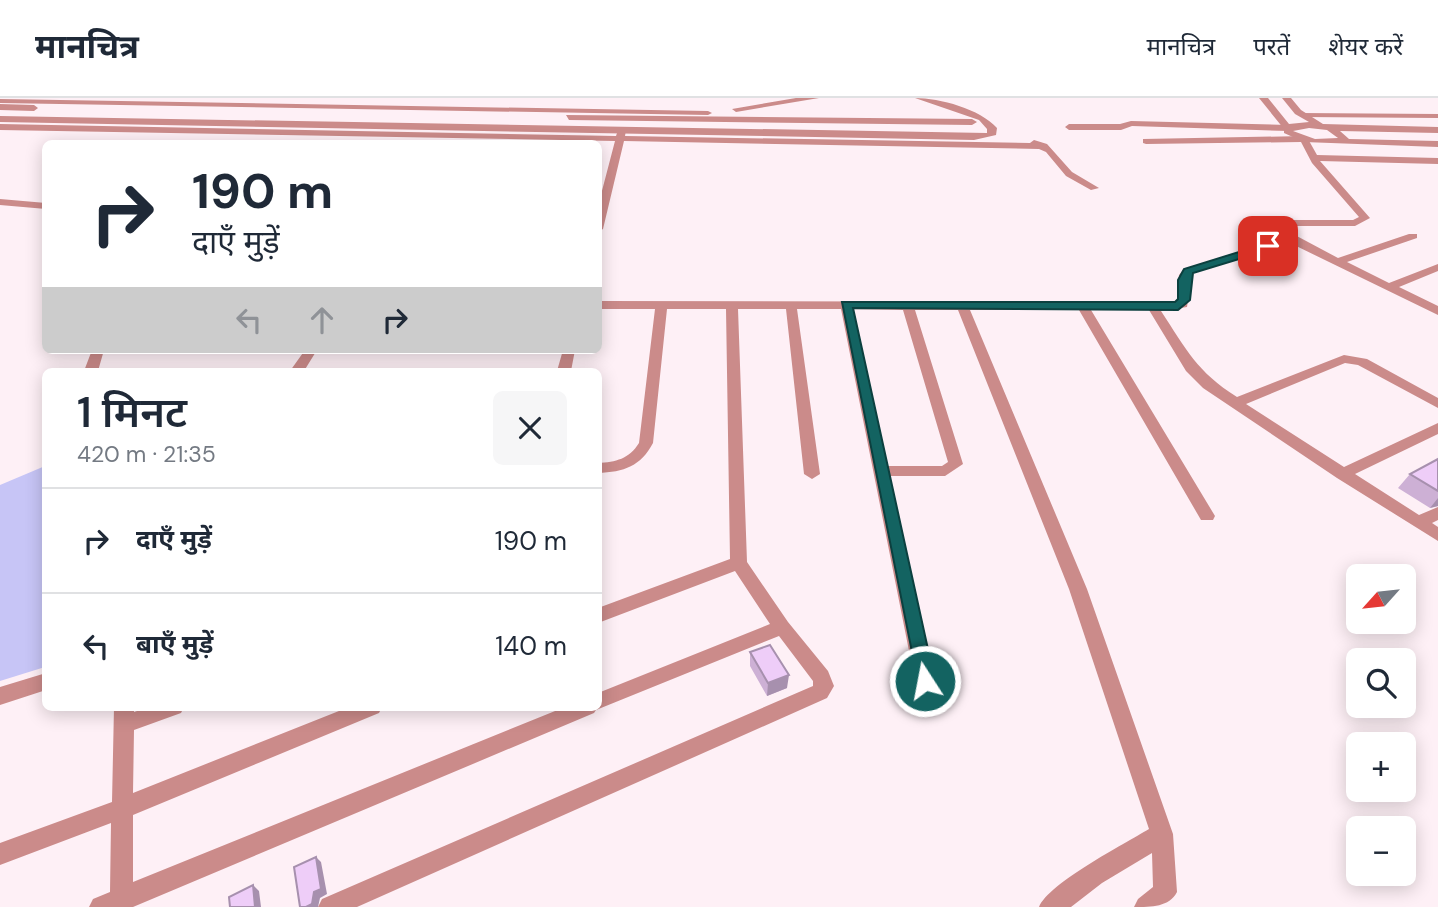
<!DOCTYPE html>
<html lang="hi">
<meta charset="utf-8">
<style>
body{margin:0;font-family:"DM Sans","Noto Sans Devanagari",sans-serif;background:#f6f6f7;color:#1f2937;height:100vh;display:flex;flex-direction:column;font-size:26px;white-space:nowrap}
*{box-sizing:border-box;margin:0}
p{font-size:23px;color:#747a83}
.icon{flex:none;width:38px;height:38px;fill:none;stroke:currentColor;stroke-width:2;stroke-linecap:round;stroke-linejoin:round}
.map{position:relative;flex:1;overflow:hidden}
.sheet{position:absolute;left:42px;top:270px;width:560px;height:343px;display:flex;flex-direction:column;background:#fff;border-radius:10px;box-shadow:0 4px 18px #0003}
.sheet>*{flex:none}
.hud{position:absolute;left:42px;top:42px;width:560px;height:214px;border-radius:10px;box-shadow:0 4px 18px #0003;background:#fff;color:#1f2937;overflow:hidden}
.needle{width:46px;rotate:243deg}
.tools{position:absolute;left:1346px;top:466px;display:grid;gap:14px}
.tools a{display:grid;place-items:center;width:70px;height:70px;border-radius:10px;background:#fff;box-shadow:0 4px 18px #0003;font-size:35px}
.pin{position:absolute;display:grid;place-items:center;width:60px;height:60px;color:#fff;margin:-30px;border-radius:14px;box-shadow:0 4px 10px #0006}
.me{position:absolute;width:77px;margin:-38px;rotate:349deg;stroke-linejoin:round;filter:drop-shadow(0 0 5px #0008)}
.turn{display:flex;align-items:center;gap:24px;height:147px;padding:0 35px;font-size:32px}
.turn .icon{width:91px;height:91px;stroke-width:2.5}
.turn b{display:block;font-size:49px;line-height:60px}
.lanes{display:flex;align-items:center;height:66px;padding:0 35px;background:#0003;justify-content:center;gap:35px;direction:ltr}
.lanes .off{opacity:.35}
.round{display:grid;place-items:center;flex:none;width:74px;height:74px;border-radius:10px;background:#f6f6f7}
.head{display:flex;align-items:center;justify-content:space-between;height:119px;padding:0 35px}
h1{font-size:42px;font-weight:600;line-height:52px}
ul{padding:0;list-style:none}
li{display:flex;align-items:center;gap:21px;height:105px;padding:0 35px;border-top:2px solid #e0e1e3}
li div{flex:1}
li b{display:block;font-size:26px}
li em{font-style:normal}
header{display:flex;align-items:center;gap:42px;box-sizing:border-box;height:98px;padding:0 35px;background:#fff;border-bottom:2px solid #e0e1e3}
header strong{font-size:33px}
nav{display:flex;gap:38px;margin-inline-start:auto;font-size:24px}
.map>svg:first-child{display:block}
</style>
<header>
<strong>मानचित्र</strong>
<nav><a>मानचित्र</a><a>परतें</a><a>शेयर करें</a></nav>
</header>
<div class="map">
<svg width="1438" height="809" viewBox="0 0 1438 809">
<rect width="100%" height="100%" fill="#fef0f6"/>
<path fill="#c7c5f6" d="M45 368V569L0 583V387Z"/>
<g fill="none" stroke-linecap="round" stroke-linejoin="round">
<path fill="#cb8b8a" fill-rule="evenodd" d="M0 1 708 13 712 15 708 17 0 5Z
M1300 15 1438 16V20L1303 19Z
M1131 23 1288 27 1292 30 1288 33 1132 28 1121 32H1069L1065 29 1069 26H1120Z
M0 26 616 38 618 32 622 29 626 32 625 38 1030 45 1034 42 1047 46 1072 74 1099 90 1091 92 1066 78 1046 54 1039 51 624 43 603 131 598 134V108L615 43 0 32Z
M1304 38 1308 41 1317 57 1438 60V66L1320 63 1370 120 1355 128H1278L1338 160 1409 136H1417V140L1347 164 1389 185 1438 166V173L1399 189 1438 208V217L1290 145 1192 175 1187 209 1161 213C1186 251 1197 274 1237 299L1344 257 1367 261 1438 300V310L1358 267 1345 265 1246 306 1344 369 1438 325V336L1355 376 1419 417 1438 409V422L1432 425 1438 429V443L1337 380 1203 290 1186 273 1149 212H1091L1215 418 1213 422H1201L1079 212H970L1087 491 1173 736 1177 794C1169 809 1152 809 1134 809L1138 801 1153 789 1152 755 1102 785 1071 809H1039C1049 785 1124 746 1149 731L1069 491 958 212H915L963 366 945 378H890L935 583 932 589 925 591 918 589 915 583 841 211H797L820 376 812 381 804 376 786 211H738L747 464 788 524 828 573 834 588 827 600 357 809H318L322 801 813 588V583L779 538 596 612 594 615 133 809H89L93 801 110 794 111 725 0 767V745L112 704 114 609H134V614L149 609H184L181 615 134 632 133 695 349 609H382L379 615 133 717V784L565 609H598V595L770 526 735 473 598 525V510L730 461 726 211H667L653 345C641 368 624 374 598 375V365C616 364 629 361 639 345L655 211H598V203L1177 204 1179 177 1184 171 1282 140 1267 128 1274 122H1353L1359 119 1312 65 1301 44 1146 46 1143 45V41ZM853 211 903 212 948 364 942 368H887Z
M0 101 46 105V111L0 107Z
M92 252H104L98 273H84Z
M305 252H317L304 273H290Z
M563 252H575L571 273H557Z
M46 575V592L0 607V589Z"/>
<path fill="#cb8b8a" fill-rule="evenodd" d="M796 0H819L736 14 732 11Z
M915 0C940 0 980 11 997 30L996 37 974 42 0 24V18L987 35V31L979 22Z
M1259 0H1268L1289 26 1309 24 1295 16 1282 0H1291L1301 12 1323 26 1438 29V35L1340 33 1349 41 1438 43V49L1304 44 1284 35V31ZM1309 30 1327 32 1338 40 1315 41 1293 33Z
M0 6 34 7 38 10 34 13 0 12Z
M566 17 972 21 977 24 972 27 569 22Z"/>
</g>
<path fill="#cdb0d5" d="M1438 361V408L1430 410 1398 390 1410 376Z
M750 554 787 590 767 598 750 568Z"/>
<path fill="#a790ae" d="M1438 400V408L1430 410Z
M789 577 787 590 767 598 768 585Z
M316 759 321 764 327 796 320 800 318 809H306L314 794Z
M253 787 259 793 261 809H255Z"/>
<path fill="#eecdf8" stroke="#a790ae" stroke-width="2" d="M1438 361V393L1410 376Z
M770 547 789 577 768 585 750 554Z
M316 759 321 791 314 794 312 806 306 809H300L294 769Z
M253 787 255 809H230L229 799Z"/>
<path fill="#136361" stroke="#0c403f" stroke-width="2" d="M1268 145 1274 148 1272 151 1193 175 1190 202 1178 212 853 210 935 583 932 589 925 592 919 589 842 204H1175L1178 201V182L1184 171Z"/>
</svg>
<div class="tools">
<a><svg class="needle" viewBox="-14 -14 28 28"><path d="M0-13l5 13h-10z" fill="#e53935"/><path d="M0 13l5-13h-10z" fill="#747a83"/></svg></a>
<a><svg class="icon" aria-label="search" viewBox="0 0 24 24"><circle cx="10" cy="10" r="6"/><path d="M15 15l6 6"/></svg></a>
<a>+</a>
<a>−</a>
</div>
<div class="pin" style="left:1268px;top:148px;background:#d93025"><svg class="icon" aria-label="arrive" viewBox="0 0 24 24"><path d="M6 21V4h12l-3 4 3 4H6"/></svg></div>
<svg class="me" style="left:925px;top:583px" viewBox="-20 -20 40 40"><circle r="17" fill="#136361" stroke="#fff" stroke-width="3"/><path d="M0-11L8 9 0 5-8 9z" fill="#fff"/></svg>
<div class="hud">
<div class="turn"><svg class="icon" aria-label="right" viewBox="0 0 24 24"><path d="M7 20v-9h11M14 6l5 5-5 5"/></svg><div><b>190 m</b>दाएँ मुड़ें</div></div>
<div class="lanes"><svg class="icon off" aria-label="left" viewBox="0 0 24 24"><path d="M17 20v-9H6M10 6l-5 5 5 5"/></svg><svg class="icon off" aria-label="ahead" viewBox="0 0 24 24"><path d="M12 20V5M6 11l6-6 6 6"/></svg><svg class="icon" aria-label="right" viewBox="0 0 24 24"><path d="M7 20v-9h11M14 6l5 5-5 5"/></svg></div>
</div>
<section class="sheet">
<div class="head"><div><h1>1 मिनट</h1><p>420 m · 21:35</p></div><a class="round"><svg class="icon" aria-label="close" viewBox="0 0 24 24"><path d="M6 6l12 12M18 6L6 18"/></svg></a></div>
<ul>
<li><svg class="icon" aria-label="right" viewBox="0 0 24 24"><path d="M7 20v-9h11M14 6l5 5-5 5"/></svg><div><b>दाएँ मुड़ें</b></div><em>190 m</em></li>
<li><svg class="icon" aria-label="left" viewBox="0 0 24 24"><path d="M17 20v-9H6M10 6l-5 5 5 5"/></svg><div><b>बाएँ मुड़ें</b></div><em>140 m</em></li>
</ul>
</section>
</div>
